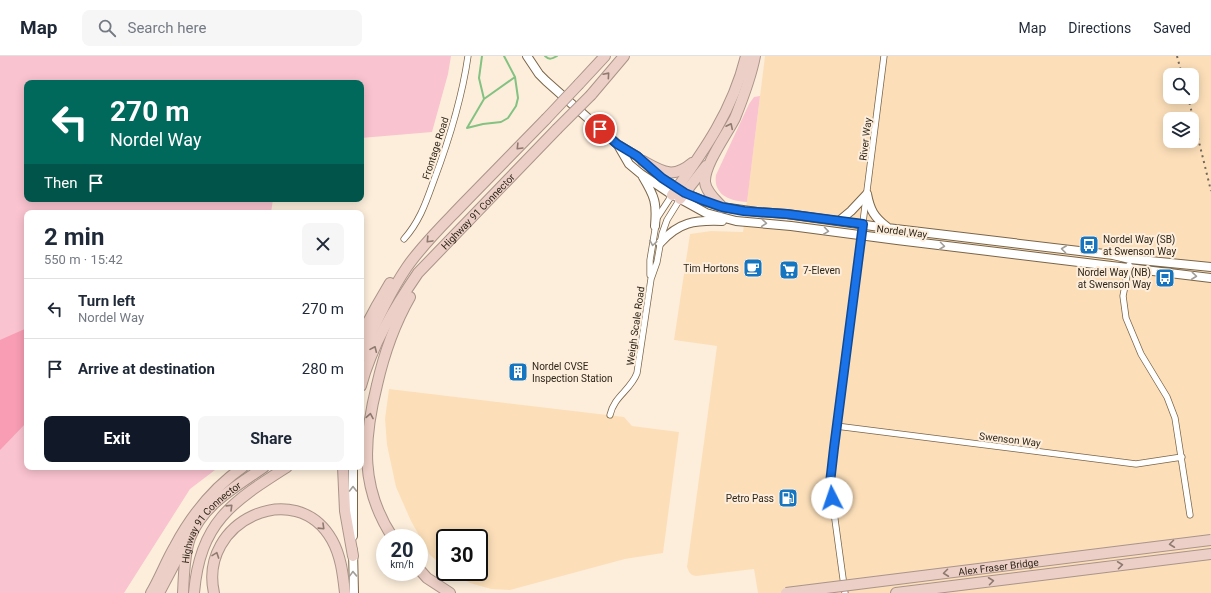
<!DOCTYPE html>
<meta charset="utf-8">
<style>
body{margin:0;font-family:Roboto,sans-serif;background:#f6f6f7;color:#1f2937;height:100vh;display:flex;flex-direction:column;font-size:15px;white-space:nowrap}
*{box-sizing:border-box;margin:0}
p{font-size:13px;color:#747a83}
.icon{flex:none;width:22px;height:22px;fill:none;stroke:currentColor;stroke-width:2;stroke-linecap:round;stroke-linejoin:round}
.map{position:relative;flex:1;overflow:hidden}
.sheet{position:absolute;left:24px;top:154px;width:340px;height:260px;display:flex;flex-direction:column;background:#fff;border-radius:8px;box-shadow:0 2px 10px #0003}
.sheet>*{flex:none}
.hud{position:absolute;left:24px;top:24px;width:340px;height:122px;border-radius:8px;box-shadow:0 2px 10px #0003;background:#00695c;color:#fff;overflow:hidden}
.controls{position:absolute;left:1163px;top:12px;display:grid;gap:8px}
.controls a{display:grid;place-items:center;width:36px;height:36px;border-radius:8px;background:#fff;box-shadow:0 2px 10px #0003;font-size:20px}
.speed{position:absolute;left:376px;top:473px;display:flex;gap:8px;font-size:20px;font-weight:700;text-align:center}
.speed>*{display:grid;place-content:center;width:52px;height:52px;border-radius:50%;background:#fff;box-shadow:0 2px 10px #0003;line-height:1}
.speed small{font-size:10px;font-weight:400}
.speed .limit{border:2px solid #111;border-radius:6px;background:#fff;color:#111}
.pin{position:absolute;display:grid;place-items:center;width:34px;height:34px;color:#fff;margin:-17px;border:2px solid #fff;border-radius:50%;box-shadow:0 1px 4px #0007}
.me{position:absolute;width:44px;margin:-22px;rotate:356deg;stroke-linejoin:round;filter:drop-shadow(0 0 3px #0008)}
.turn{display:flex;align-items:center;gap:14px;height:84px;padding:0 20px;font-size:18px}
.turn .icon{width:52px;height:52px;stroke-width:2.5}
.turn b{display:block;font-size:28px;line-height:34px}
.then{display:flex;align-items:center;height:38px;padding:0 20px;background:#0003;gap:8px;font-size:15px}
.round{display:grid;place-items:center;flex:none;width:42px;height:42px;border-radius:8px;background:#f6f6f7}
.summary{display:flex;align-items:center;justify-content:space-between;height:68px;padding:0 20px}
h1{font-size:24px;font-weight:700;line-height:30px}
.cta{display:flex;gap:8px;margin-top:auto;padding:8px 20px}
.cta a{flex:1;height:46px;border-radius:8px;background:#111827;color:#fff;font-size:16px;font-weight:700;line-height:46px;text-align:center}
.cta a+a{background:#f6f6f7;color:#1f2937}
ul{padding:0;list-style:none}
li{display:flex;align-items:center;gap:12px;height:60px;padding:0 20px;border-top:1px solid #e0e1e3}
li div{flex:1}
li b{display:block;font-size:15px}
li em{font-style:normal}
header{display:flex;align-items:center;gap:24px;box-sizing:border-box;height:56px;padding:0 20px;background:#fff;border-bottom:1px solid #e0e1e3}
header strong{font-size:19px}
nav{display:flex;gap:22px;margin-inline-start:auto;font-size:14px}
.search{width:280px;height:36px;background:#f6f6f7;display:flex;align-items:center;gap:10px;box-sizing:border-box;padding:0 14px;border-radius:8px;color:#747a83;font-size:15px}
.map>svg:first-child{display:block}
</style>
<header>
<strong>Map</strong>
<div class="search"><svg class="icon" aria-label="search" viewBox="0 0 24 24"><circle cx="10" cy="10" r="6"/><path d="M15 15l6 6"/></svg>Search here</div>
<nav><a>Map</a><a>Directions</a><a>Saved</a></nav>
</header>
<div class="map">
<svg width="1211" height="537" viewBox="0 0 1211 537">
<rect width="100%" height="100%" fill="#fdeedb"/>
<path fill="#fcdfb9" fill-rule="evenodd" d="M765 0H1211V537H758L754 513 696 520 692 519 689 516 687 511 717 290 674 284 690 178 711 175 743 176ZM1170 19H1192V41H1170ZM1170 63H1192V85H1170Z
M389 333 624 361 632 370 679 376 663 497 625 503 510 534 491 533 470 527 450 516H479V482H445V512L430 499 411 465 396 431 387 389 385 363Z"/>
<path fill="#f9c3cf" d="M0 0H451L448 18 432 76 361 82V27H27V143H273L271 157H27V411H219L190 433 124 537H0Z
M760 40 747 146C730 145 713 139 716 119L749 48 754 41Z"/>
<path fill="#f89db3" d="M27 272V366L0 394V284Z"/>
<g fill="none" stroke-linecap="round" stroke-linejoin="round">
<path stroke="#83c282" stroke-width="2" d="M482 0 479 22 484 43
M545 0C549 4 552 3 557 0
M467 72 483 68 501 66 508 62 516 50 518 42 515 21 504 0
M467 72 484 43 515 21"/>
<g stroke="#7a6548" stroke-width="7">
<path id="street" d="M404 183C420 165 426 146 434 124 449 84 462 42 468 0
M1129 209 1123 240 1126 262 1141 298 1167 341 1175 362 1190 459
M650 219V204L657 162 672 139
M610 359C614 340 631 334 637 317L651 223 657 206 662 178 667 164 680 143
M836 370 1136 408 1182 401
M845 537 830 427 884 0"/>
</g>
<g stroke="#7a6548" stroke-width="10">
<path id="secondary" d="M527 0 539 18 546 25 617 88 637 100 662 122 685 137 702 144 722 151 757 156 787 158 887 172 1113 199 1130 203 1211 211
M618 89 629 108 641 118 668 136 706 157 736 165 791 170 897 184 1211 222
M643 121C655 141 657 147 655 170
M867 138C870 154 874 161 887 171
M839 165 851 155 867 138
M660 187C679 166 694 164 722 165
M353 480V411
M353 494 354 537"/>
</g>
<g stroke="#aa948a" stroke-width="12">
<g id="highway">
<path d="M579 28 605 0"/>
<path d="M591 39 624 0"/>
<path d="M643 105C663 116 673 123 692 107"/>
<path d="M672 139C704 95 733 54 746 0"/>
<path d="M680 143 706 110"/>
<path d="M722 151C716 144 706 136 705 126 704 109 727 78 735 62 743 42 751 21 755 0"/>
<path d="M361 279 376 251 390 227"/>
<path d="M361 301C374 270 388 239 407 211 423 188 444 168 463 148 491 119 519 91 546 63"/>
<path id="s1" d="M361 330C372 289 394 252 418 217L557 73"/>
<path d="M343 411 345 455 353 500"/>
<path d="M393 482C360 432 363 385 377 329 384 298 394 269 410 241"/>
<path d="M419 513 427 522 450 537"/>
<path d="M151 537C160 522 166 505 175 490 192 458 213 432 243 411"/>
<path d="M159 537 187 484"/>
<path id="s2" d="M183 537C184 519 184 499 190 482 203 448 236 431 264 411"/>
<path d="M194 537C200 466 232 446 287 411"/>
<path d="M214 537C198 465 296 420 332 484 341 500 343 519 345 537"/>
<path d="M896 537 1211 498"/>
</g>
</g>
<use href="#street" stroke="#fff" stroke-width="5.5"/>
<use href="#secondary" stroke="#fff" stroke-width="8"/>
<use href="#highway" stroke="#eccfc6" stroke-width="10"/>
<path stroke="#73685a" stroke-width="2" stroke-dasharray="2 4" stroke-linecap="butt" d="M1177 0 1182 19
M1188 41 1211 135"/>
<g stroke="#aa948a" stroke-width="12" stroke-linecap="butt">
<g id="highway-bridge">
<path d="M546 63 579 28"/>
<path d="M557 73 591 39"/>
<path id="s3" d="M786 537 1211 484"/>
</g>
</g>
<use href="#highway-bridge" stroke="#eccfc6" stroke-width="10"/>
</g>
<defs><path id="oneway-chevron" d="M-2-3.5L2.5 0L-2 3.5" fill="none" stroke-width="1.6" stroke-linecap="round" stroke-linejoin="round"/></defs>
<g stroke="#8e7a70">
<use href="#oneway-chevron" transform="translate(607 19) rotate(-49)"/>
<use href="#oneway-chevron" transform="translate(730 70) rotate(-64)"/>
<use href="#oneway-chevron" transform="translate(519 91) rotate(134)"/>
<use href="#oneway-chevron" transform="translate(429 184) rotate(133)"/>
<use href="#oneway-chevron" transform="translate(374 293) rotate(-66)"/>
<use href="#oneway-chevron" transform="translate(370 360) rotate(-80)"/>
<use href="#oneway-chevron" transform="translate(230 451) rotate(-44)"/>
<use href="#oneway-chevron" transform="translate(322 471) rotate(44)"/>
<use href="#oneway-chevron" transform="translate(1172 488) rotate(173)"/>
<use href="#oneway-chevron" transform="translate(216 499) rotate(-70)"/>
<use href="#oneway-chevron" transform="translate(1120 509) rotate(-7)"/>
<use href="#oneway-chevron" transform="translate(946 517) rotate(173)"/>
<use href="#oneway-chevron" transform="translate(991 525) rotate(-7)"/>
</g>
<g stroke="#a19d98">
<use href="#oneway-chevron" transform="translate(764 167) rotate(5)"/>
<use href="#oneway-chevron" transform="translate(826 175) rotate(8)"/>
<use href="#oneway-chevron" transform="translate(653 187) rotate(99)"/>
<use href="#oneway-chevron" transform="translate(942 190) rotate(7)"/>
<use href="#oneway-chevron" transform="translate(1064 193) rotate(-173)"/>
<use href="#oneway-chevron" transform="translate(1194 220) rotate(6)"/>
<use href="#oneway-chevron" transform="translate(353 433) rotate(-90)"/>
<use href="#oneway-chevron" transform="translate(353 518) rotate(-92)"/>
</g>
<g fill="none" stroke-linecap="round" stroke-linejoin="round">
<g stroke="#114b97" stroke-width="10">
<path id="route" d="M600 73 617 88 637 100 662 122 685 137 702 144 722 151 744 155 787 158 863 168 834 392 830 427 832 442"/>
</g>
<use href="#route" stroke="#1a73e8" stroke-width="7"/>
</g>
<defs>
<g id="bus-square" transform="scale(1)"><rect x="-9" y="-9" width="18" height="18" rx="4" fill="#1575c1" stroke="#fdeedb"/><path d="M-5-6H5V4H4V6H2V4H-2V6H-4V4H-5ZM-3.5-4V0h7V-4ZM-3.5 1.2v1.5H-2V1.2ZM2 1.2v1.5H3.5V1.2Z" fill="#fff"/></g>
<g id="cafe-square" transform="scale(1)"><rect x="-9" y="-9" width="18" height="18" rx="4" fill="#1575c1" stroke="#fdeedb"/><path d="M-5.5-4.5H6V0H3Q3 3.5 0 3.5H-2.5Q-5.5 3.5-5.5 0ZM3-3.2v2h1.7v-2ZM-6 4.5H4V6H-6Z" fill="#fff"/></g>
<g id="supermarket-square" transform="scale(1)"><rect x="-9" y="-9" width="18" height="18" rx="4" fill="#1575c1" stroke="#fdeedb"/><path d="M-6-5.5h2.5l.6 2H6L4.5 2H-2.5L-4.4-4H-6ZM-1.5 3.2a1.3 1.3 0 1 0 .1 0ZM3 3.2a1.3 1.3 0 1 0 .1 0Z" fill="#fff"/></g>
<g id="building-square" transform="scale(1)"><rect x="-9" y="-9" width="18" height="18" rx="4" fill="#1575c1" stroke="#fdeedb"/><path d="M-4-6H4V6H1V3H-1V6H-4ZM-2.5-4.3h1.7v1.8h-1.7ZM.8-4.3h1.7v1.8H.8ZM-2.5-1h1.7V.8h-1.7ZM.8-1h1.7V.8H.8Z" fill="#fff"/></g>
<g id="fuel-square" transform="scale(1)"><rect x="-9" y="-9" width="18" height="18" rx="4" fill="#1575c1" stroke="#fdeedb"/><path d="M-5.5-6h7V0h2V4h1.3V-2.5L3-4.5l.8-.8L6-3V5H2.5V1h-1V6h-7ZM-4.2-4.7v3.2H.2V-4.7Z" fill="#fff"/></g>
</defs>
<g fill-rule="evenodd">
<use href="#bus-square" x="1089" y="189"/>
<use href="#cafe-square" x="753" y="212"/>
<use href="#supermarket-square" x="789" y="214"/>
<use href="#bus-square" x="1165" y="222"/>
<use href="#building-square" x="518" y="316"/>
<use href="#fuel-square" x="788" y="442"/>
</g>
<g text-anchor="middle" stroke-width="4" stroke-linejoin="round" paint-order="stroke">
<g font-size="10" fill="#2f261a" stroke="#fdeedb">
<text transform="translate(865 83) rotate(-83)" y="4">River Way</text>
<text transform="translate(435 92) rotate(-72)" y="4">Frontage Road</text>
<text dy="4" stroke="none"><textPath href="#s1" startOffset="213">Highway 91 Connector</textPath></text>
<text transform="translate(902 175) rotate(7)" y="4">Nordel Way</text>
<text transform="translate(635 270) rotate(-82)" y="4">Weigh Scale Road</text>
<text transform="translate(1010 383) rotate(7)" y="4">Swenson Way</text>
<text dy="4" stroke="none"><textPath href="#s2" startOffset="80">Highway 91 Connector</textPath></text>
<text dy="4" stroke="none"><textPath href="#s3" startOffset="214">Alex Fraser Bridge</textPath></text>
</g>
<g font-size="10" fill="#2f261a" stroke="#fdeedb" text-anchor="start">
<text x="1103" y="187">Nordel Way (SB)<tspan x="1103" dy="12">at Swenson Way</tspan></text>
<text x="739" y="216" text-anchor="end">Tim Hortons</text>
<text x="803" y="218">7-Eleven</text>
<text x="1151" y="220" text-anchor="end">Nordel Way (NB)<tspan x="1151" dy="12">at Swenson Way</tspan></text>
<text x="532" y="314">Nordel CVSE<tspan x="532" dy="12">Inspection Station</tspan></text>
<text x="774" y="446" text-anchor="end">Petro Pass</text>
</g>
</g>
</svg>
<div class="controls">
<a><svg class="icon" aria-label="search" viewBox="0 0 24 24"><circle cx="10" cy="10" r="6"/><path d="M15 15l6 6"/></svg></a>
<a><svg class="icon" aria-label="layers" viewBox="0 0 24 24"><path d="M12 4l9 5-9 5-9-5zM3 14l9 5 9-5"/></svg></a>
</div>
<div class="speed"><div>20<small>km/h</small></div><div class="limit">30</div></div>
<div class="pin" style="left:600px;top:73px;background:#d93025"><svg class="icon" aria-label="arrive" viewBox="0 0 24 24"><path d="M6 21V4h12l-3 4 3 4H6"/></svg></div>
<svg class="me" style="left:832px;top:442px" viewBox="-20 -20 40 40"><circle r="19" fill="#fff"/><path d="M0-13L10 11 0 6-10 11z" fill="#1a73e8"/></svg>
<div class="hud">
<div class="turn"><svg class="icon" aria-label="left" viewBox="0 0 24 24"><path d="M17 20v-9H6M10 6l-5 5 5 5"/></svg><div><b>270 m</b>Nordel Way</div></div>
<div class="then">Then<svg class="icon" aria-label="arrive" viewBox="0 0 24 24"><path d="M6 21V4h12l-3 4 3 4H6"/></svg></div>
</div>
<section class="sheet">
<div class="summary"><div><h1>2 min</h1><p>550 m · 15:42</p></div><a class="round"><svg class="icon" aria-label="close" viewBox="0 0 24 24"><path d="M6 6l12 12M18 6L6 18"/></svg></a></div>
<ul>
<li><svg class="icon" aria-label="left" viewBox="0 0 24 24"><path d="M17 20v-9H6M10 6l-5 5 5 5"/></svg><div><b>Turn left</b><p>Nordel Way</p></div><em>270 m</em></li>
<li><svg class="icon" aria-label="arrive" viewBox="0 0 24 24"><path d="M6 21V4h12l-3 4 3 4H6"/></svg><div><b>Arrive at destination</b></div><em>280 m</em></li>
</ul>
<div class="cta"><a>Exit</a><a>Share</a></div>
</section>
</div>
